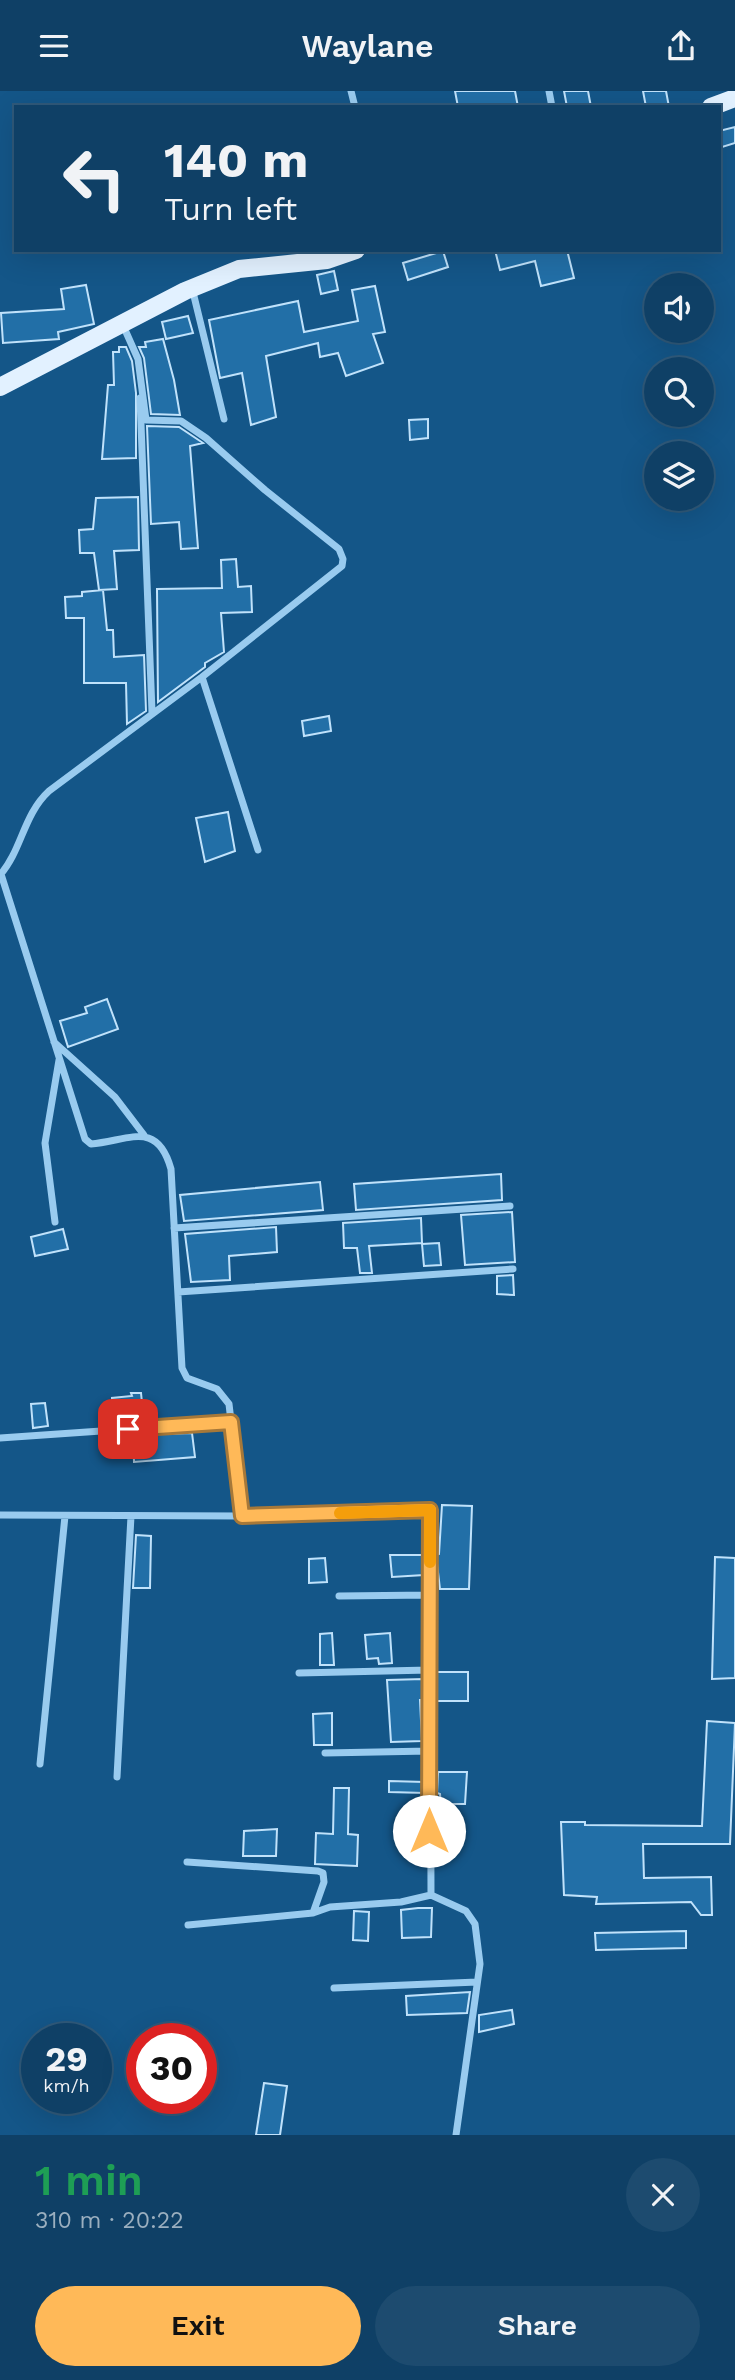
<!DOCTYPE html>
<meta charset="utf-8">
<style>
body{margin:0;font-family:"Work Sans",sans-serif;background:#1d4b6f;color:#f1f3f6;height:100vh;display:flex;flex-direction:column;font-size:26px;white-space:nowrap}
*{box-sizing:border-box;margin:0}
p{font-size:23px;color:#9bafbf}
.icon{flex:none;width:38px;height:38px;fill:none;stroke:currentColor;stroke-width:2;stroke-linecap:round;stroke-linejoin:round}
.map{position:relative;height:2044px;overflow:hidden}
.side{display:flex;flex-direction:column;background:#0f4066;flex:1}
.side>*{flex:none}
.banner{position:absolute;left:14px;top:14px;width:707px;height:147px;border-radius:0px;box-shadow:0 7px 28px #0002,0 0 0 2px #2f597a;background:#0f4066;color:#f1f3f6;overflow:hidden}
.tools{position:absolute;left:644px;top:182px;display:grid;gap:14px}
.tools a{display:grid;place-items:center;width:70px;height:70px;border-radius:50%;background:#0f4066;box-shadow:0 7px 28px #0002,0 0 0 2px #2f597a;font-size:35px}
.speed{position:absolute;left:21px;top:1932px;display:flex;gap:14px;font-size:35px;font-weight:700;text-align:center}
.speed>*{display:grid;place-content:center;width:91px;height:91px;border-radius:50%;background:#0f4066;box-shadow:0 7px 28px #0002,0 0 0 2px #2f597a;line-height:1}
.speed small{font-size:18px;font-weight:400}
.speed .limit{border:10px solid #d22;background:#fff;color:#111}
.pin{position:absolute;display:grid;place-items:center;width:60px;height:60px;color:#fff;margin:-30px;border-radius:14px;box-shadow:0 4px 10px #0006}
.me{position:absolute;width:77px;margin:-38px;rotate:0deg;stroke-linejoin:round;filter:drop-shadow(0 0 5px #0008)}
.turn{display:flex;align-items:center;gap:24px;height:147px;padding:0 35px;font-size:32px}
.turn .icon{width:91px;height:91px;stroke-width:2.5}
.turn b{display:block;font-size:49px;line-height:60px}
.round{display:grid;place-items:center;flex:none;width:74px;height:74px;border-radius:37px;background:#1d4b6f}
.headline{display:flex;align-items:center;justify-content:space-between;height:119px;padding:0 35px}
h1{font-size:42px;font-weight:600;line-height:52px;color:#1e9e55}
.primary-button{display:flex;gap:14px;margin-top:auto;padding:14px 35px}
.primary-button a{flex:1;height:80px;border-radius:42px;background:#ffb958;color:#111;font-size:28px;font-weight:600;line-height:80px;text-align:center}
.primary-button a+a{background:#1d4b6f;color:#f1f3f6}
header{display:flex;justify-content:space-between;align-items:center;height:91px;padding:0 35px;background:#0f4066;font-size:32px;font-weight:600}
.map>svg:first-child{display:block}
</style>
<header><svg class="icon" aria-label="menu" viewBox="0 0 24 24"><path d="M4 6h16M4 12h16M4 18h16"/></svg>Waylane<svg class="icon" aria-label="share" viewBox="0 0 24 24"><path d="M12 15V3M7 8l5-5 5 5M5 13v7h14v-7"/></svg></header>
<div class="map">
<svg width="735" height="2044" viewBox="0 0 735 2044">
<rect width="100%" height="100%" fill="#145688"/>
<path fill="#226fa7" stroke="#c0e2fb" stroke-width="2" d="M455 0H515L518 16H458Z
M564 0H588L591 16H567Z
M643 0H666L669 16H646Z
M735 36V52L719 57V40Z
M495 159H567L574 187 541 195 535 170 500 179Z
M443 160 448 176 408 189 403 172Z
M334 180 338 199 321 203 317 184Z
M86 194 94 233 58 241 59 248 3 252 1 222 64 218 61 198Z
M375 195 385 241 373 243 383 272 346 285 338 262 320 266 318 252 266 265 276 326 251 334 242 282 220 287 209 229 298 210 304 241 358 230 352 199Z
M188 225 193 242 166 248 162 231Z
M163 248 174 289 180 324 151 323 144 267 139 256H146L145 251Z
M119 256H126L132 270 136 302V367L102 368 108 294H114L113 261H119Z
M428 328V347L410 349 409 329Z
M147 335 179 336 203 352 190 355 198 457 181 458 179 431 151 433Z
M138 406 139 459 114 460 117 498 99 499 94 462H80L79 439 93 438 96 407Z
M236 468 238 496 251 495 252 521 221 522 224 561 205 572V576L158 611 157 498 222 497 221 469Z
M103 499 107 539H113L114 566 144 564 146 620 127 633 126 592H84V527H66L65 506 82 505V501Z
M329 625 331 640 304 645 302 630Z
M228 721 235 760 205 771 196 727Z
M107 908 118 938 68 956 60 930 87 922 85 916Z
M501 1083 502 1109 356 1119 354 1093Z
M320 1091 323 1119 184 1130 180 1104Z
M512 1121 515 1171 465 1174 461 1124Z
M421 1127 422 1152 369 1155 372 1182H360L357 1157H344L343 1132Z
M276 1136 277 1161 229 1165 230 1189 191 1191 185 1143Z
M63 1138 68 1158 35 1165 31 1146Z
M439 1152 441 1174 424 1175 422 1153Z
M513 1184 514 1204 497 1203V1185Z
M131 1302H141L144 1331 113 1333 112 1307 132 1305Z
M45 1312 48 1335 33 1337 31 1313Z
M192 1342 195 1366 134 1371 133 1344Z
M442 1414 472 1415 469 1498H440L436 1464 439 1463Z
M136 1444 151 1445 150 1497H133Z
M390 1464H424V1484L392 1486Z
M715 1466 735 1467V1587L712 1588Z
M325 1467 327 1491 309 1492V1468Z
M332 1542 334 1574H320V1543Z
M390 1542 392 1572 379 1573 378 1567 367 1568 365 1544Z
M437 1581H468V1610H437Z
M424 1588V1609H420L422 1650 391 1651 387 1589Z
M332 1622V1654H314L313 1623Z
M707 1630 735 1632 730 1753H643L644 1787 711 1786 712 1824H701L691 1811 596 1813 597 1806 564 1804 561 1731H585V1734L702 1735Z
M438 1681H467L465 1713H441L440 1703 437 1702Z
M389 1690 425 1691V1702L389 1701Z
M334 1697H349L348 1743 358 1744 357 1775 315 1773 316 1742 333 1743Z
M277 1738 276 1765H243L244 1740Z
M418 1817H432L431 1846 402 1847 401 1819Z
M354 1820 369 1821 368 1850 353 1849Z
M686 1840V1857L596 1859 595 1842Z
M470 1901 467 1922 407 1924 406 1905Z
M512 1919 514 1933 479 1941V1924Z
M264 1992 287 1995 280 2044H256Z"/>
<g fill="none" stroke-linecap="round" stroke-linejoin="round">
<path stroke="#99cbef" stroke-width="7" d="M351 0 355 16
M549 0 552 16
M192 197 224 328
M140 307 152 621
M202 586 258 759
M1 783 85 1048 91 1053C128 1050 157 1028 171 1078L182 1277 187 1287 217 1298 229 1313 242 1425 430 1419 431 1804
M0 784C22 759 23 724 49 700L202 586 342 475 343 468 339 458 265 399 206 347 181 330 146 329 138 268 122 232
M54 951 115 1006 144 1044
M55 1131 45 1052 59 969
M174 1137 510 1115
M178 1201 513 1178
M0 1347 231 1331
M0 1424 242 1425
M339 1505 430 1504
M299 1582 429 1579
M325 1662 429 1660
M40 1673 65 1425
M117 1686 131 1425
M187 1771 318 1780 323 1782 324 1791 313 1822
M188 1834 313 1822 330 1816 401 1811 431 1804 466 1820 475 1833 480 1873 456 2044
M334 1897 477 1891"/>
<path stroke="#e2f1ff" stroke-width="18" d="M711 16 735 7
M0 296 185 200 239 178 327 169 356 159"/>
</g>
<g fill="none" stroke-linecap="round" stroke-linejoin="round">
<g stroke="#a67839" stroke-width="18">
<path id="route" d="M128 1338 231 1331 242 1425 430 1419 429 1740"/>
</g>
<use href="#route" stroke="#ffb958" stroke-width="12"/>
<path stroke="#f59e0b" stroke-width="12" d="M340 1422 430 1419V1471"/>
</g>
</svg>
<div class="tools">
<a><svg class="icon" aria-label="sound" viewBox="0 0 24 24"><path d="M4 9h4l5-4v14l-5-4H4zM17 9q2 3 0 6"/></svg></a>
<a><svg class="icon" aria-label="search" viewBox="0 0 24 24"><circle cx="10" cy="10" r="6"/><path d="M15 15l6 6"/></svg></a>
<a><svg class="icon" aria-label="layers" viewBox="0 0 24 24"><path d="M12 4l9 5-9 5-9-5zM3 14l9 5 9-5"/></svg></a>
</div>
<div class="speed"><div>29<small>km/h</small></div><div class="limit">30</div></div>
<div class="pin" style="left:128px;top:1338px;background:#d93025"><svg class="icon" aria-label="arrive" viewBox="0 0 24 24"><path d="M6 21V4h12l-3 4 3 4H6"/></svg></div>
<svg class="me" style="left:429px;top:1740px" viewBox="-20 -20 40 40"><circle r="19" fill="#fff"/><path d="M0-13L10 11 0 6-10 11z" fill="#ffb958"/></svg>
<div class="banner">
<div class="turn"><svg class="icon" aria-label="left" viewBox="0 0 24 24"><path d="M17 20v-9H6M10 6l-5 5 5 5"/></svg><div><b>140 m</b>Turn left</div></div>
</div>
</div>
<section class="side">
<div class="headline"><div><h1>1 min</h1><p>310 m · 20:22</p></div><a class="round"><svg class="icon" aria-label="close" viewBox="0 0 24 24"><path d="M6 6l12 12M18 6L6 18"/></svg></a></div>
<div class="primary-button"><a>Exit</a><a>Share</a></div>
</section>
